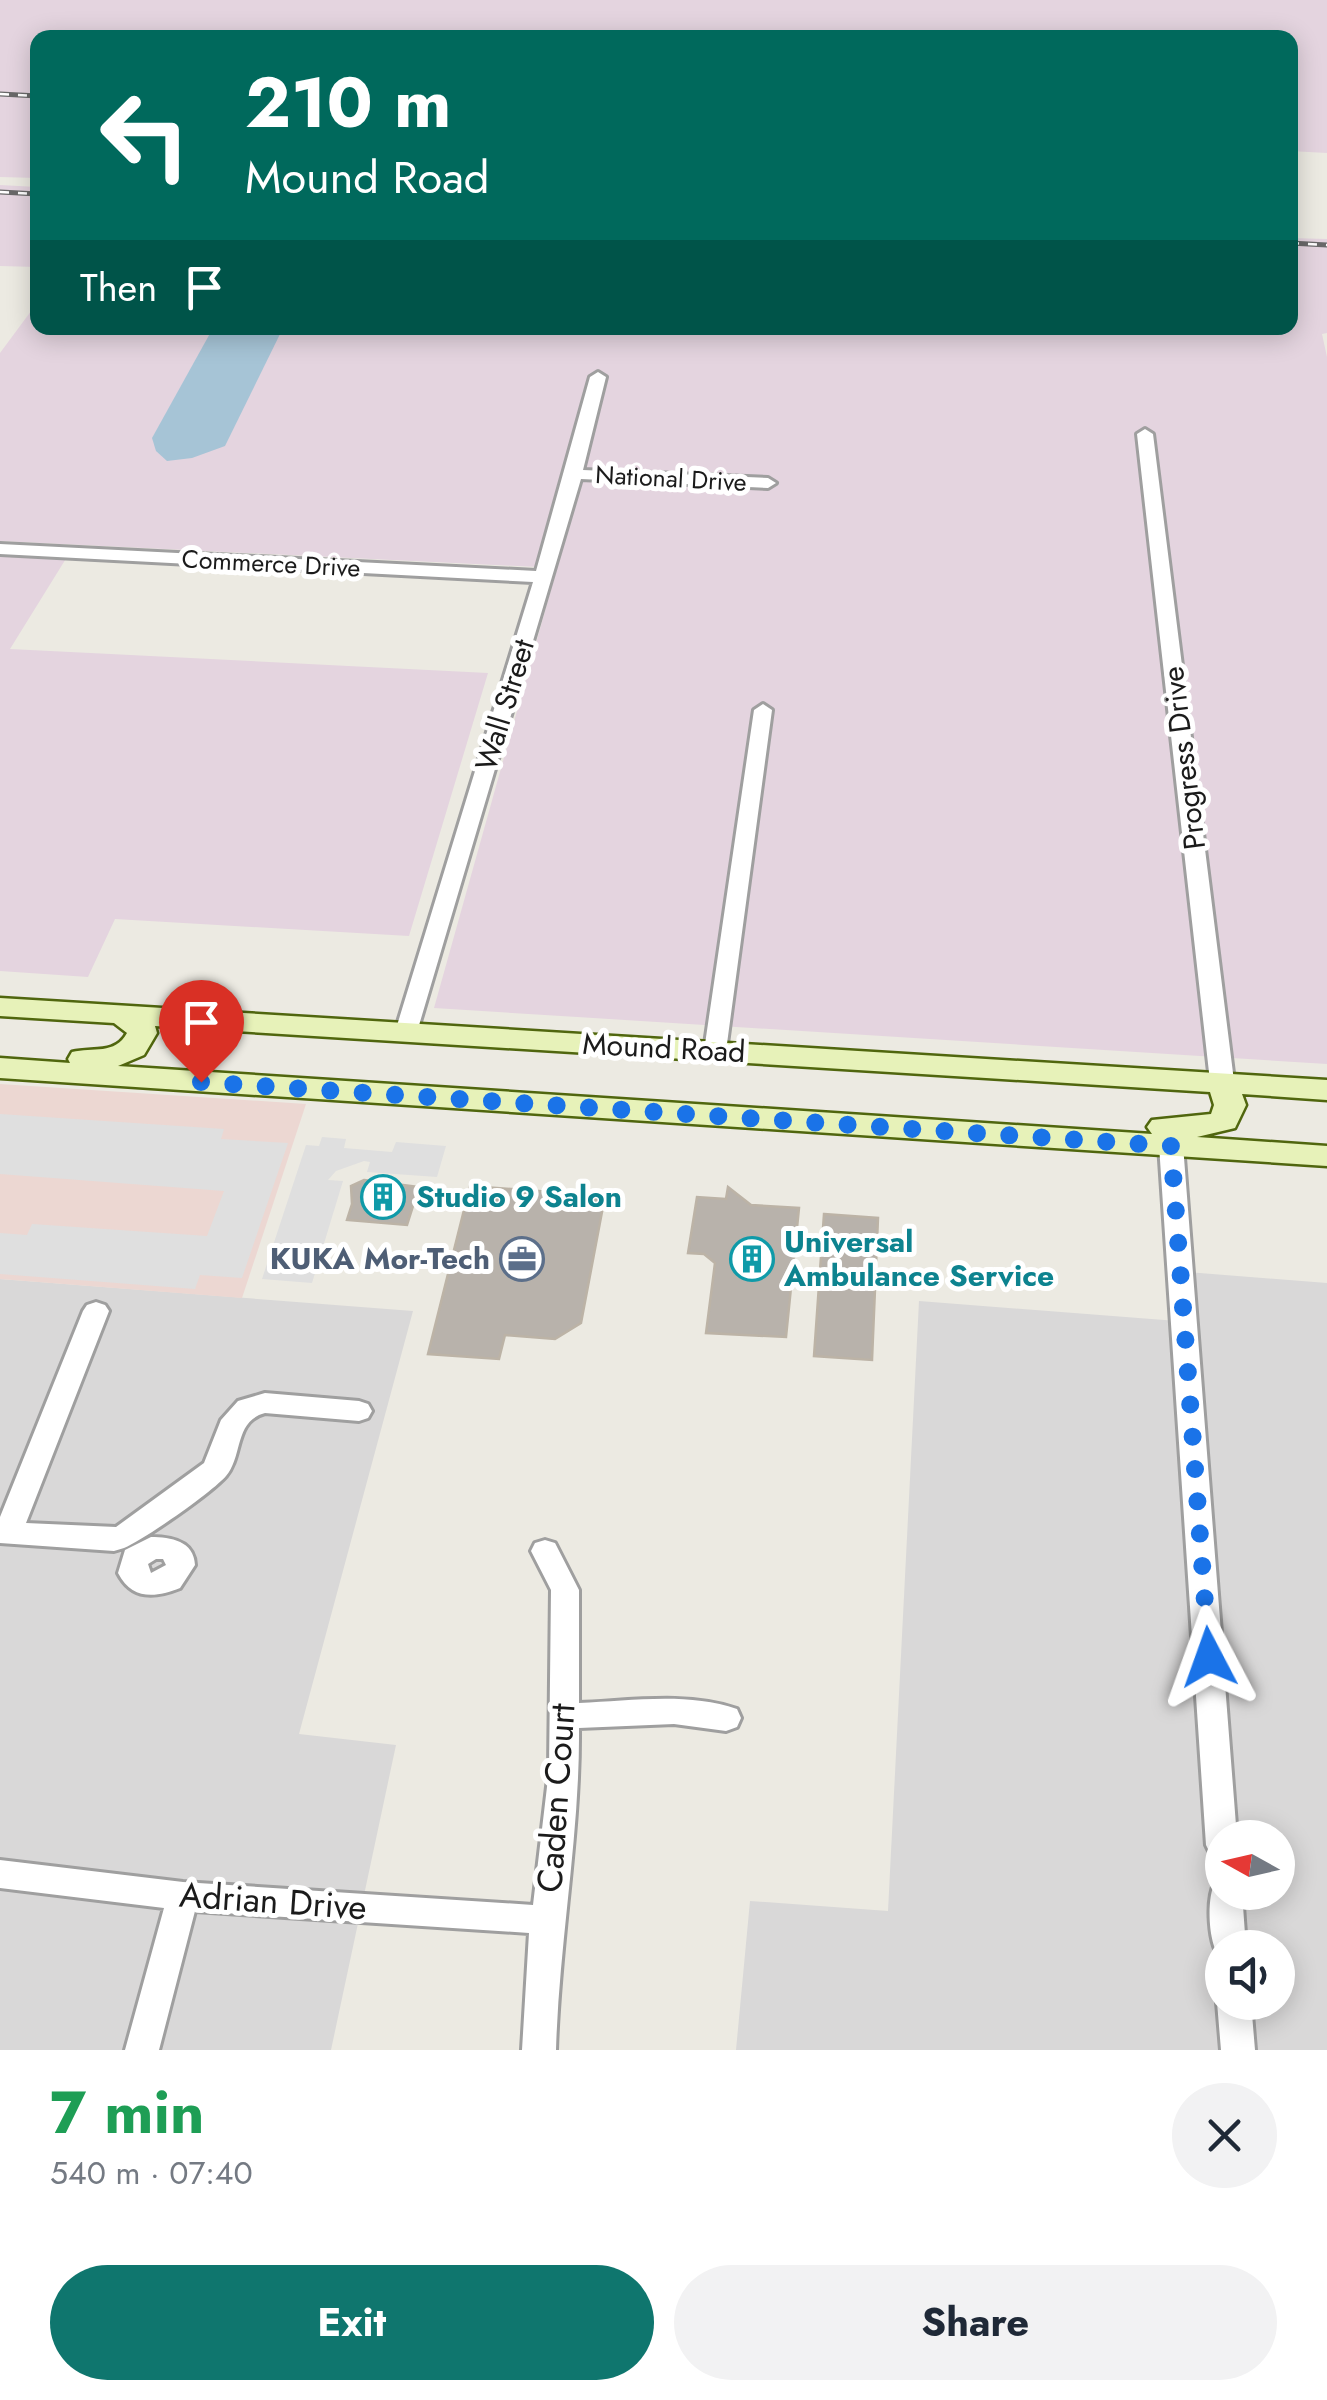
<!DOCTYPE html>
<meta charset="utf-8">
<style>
body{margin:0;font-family:Jost,sans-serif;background:#f2f2f3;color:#1f2937;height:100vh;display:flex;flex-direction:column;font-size:38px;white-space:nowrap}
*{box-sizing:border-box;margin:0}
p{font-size:32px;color:#747a83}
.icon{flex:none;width:55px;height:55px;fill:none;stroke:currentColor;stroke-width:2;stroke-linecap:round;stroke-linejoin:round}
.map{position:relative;height:2050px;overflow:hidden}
.details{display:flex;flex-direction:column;background:#fff;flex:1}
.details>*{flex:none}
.guide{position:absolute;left:30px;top:30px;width:1268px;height:305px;border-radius:20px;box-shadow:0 5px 25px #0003;background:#00695c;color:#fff;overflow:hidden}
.needle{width:65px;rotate:278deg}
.buttons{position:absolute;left:1205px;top:1820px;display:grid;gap:20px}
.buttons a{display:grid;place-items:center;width:90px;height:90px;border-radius:50%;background:#fff;box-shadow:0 5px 25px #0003;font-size:50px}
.pin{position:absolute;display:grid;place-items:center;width:85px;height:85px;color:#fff;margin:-102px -42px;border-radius:50% 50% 50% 0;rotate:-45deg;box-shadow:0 0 10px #0007}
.pin .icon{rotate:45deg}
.me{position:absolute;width:110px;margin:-55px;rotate:356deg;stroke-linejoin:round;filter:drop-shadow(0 0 8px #0008)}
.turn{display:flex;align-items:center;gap:35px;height:210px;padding:0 50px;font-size:45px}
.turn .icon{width:130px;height:130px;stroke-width:2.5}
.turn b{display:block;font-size:70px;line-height:85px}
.then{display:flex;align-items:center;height:95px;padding:0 50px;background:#0003;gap:20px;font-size:38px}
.round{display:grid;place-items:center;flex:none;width:105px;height:105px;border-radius:52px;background:#f2f2f3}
.overview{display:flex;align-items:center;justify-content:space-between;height:170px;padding:0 50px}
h1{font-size:60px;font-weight:700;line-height:75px;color:#1e9e55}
.button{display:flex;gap:20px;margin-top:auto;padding:20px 50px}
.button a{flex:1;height:115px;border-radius:60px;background:#0f766e;color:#fff;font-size:40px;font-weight:700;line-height:115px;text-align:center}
.button a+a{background:#f2f2f3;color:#1f2937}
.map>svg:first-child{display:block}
</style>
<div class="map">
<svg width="1327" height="2050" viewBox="0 0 1327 2050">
<rect width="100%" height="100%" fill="#eceae2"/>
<path fill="#d9d8d8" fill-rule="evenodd" d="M1187 1272 1327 1283V2050H736L750 1901 888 1911 919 1301 1190 1322ZM1222 1838H1278V1892H1222ZM1222 1948H1278V2002H1222Z
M0 1279 413 1311 299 1734 396 1745 331 2050H0Z"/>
<path fill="#ecd7d2" d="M0 1084 306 1104 242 1298 0 1279Z"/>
<path fill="#e4d4df" d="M0 0H1327V153L1290 151V38H38L37 178 0 177Z
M0 185 37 187V267L0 266Z
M1290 238 1327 239V333L1322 334 1327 357V1064L434 1008 557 568 0 541V353L37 303 38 328H1290Z
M0 554 67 557 10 649 488 673 409 936 115 919 88 977 0 971Z"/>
<path fill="#dfdfdf" d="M0 1114 224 1129 221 1139 288 1143 242 1278 200 1275 195 1289 0 1274V1233L27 1235 32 1224 207 1236 224 1191 0 1174Z
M322 1137 346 1139 344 1148 392 1152 396 1142 446 1146 437 1177 367 1172 370 1162 364 1161 336 1171 328 1180 343 1181 312 1283 262 1279 306 1145 319 1146Z"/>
<path fill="#a6c4d6" d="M213 328H283L225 446 192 458 167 461 156 451 152 438Z"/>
<path fill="#b8b2ab" stroke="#bcb3a6" stroke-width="2.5" d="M364 1180 419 1187 407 1225 347 1220 352 1204 351 1186Z
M470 1186 605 1196 581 1323 555 1339 505 1335 499 1359 428 1354Z
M728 1187 751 1205 799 1208 786 1337 706 1333 715 1263 704 1254 688 1253 697 1197 726 1199Z
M824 1214 878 1218 872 1360 814 1356Z"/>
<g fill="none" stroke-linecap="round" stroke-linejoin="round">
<g stroke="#9f9f9f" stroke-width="6">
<path id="minor" d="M598 372 606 377 583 470 768 478 776 483 768 488 581 479 417 1032 406 1039 398 1037 395 1032 533 582 0 554V544L536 571 590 377Z
M1145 429 1153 434 1234 1081 1222 1088 1210 1081 1137 434Z
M763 704 772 710 726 1051 715 1058 704 1051 754 710Z
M1171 1137 1183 1145 1237 1838H1222V1859L1211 1855 1206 1845 1159 1145Z
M96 1302 105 1305 109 1311 26 1523 116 1527 204 1463 221 1420 238 1401 265 1393 359 1401 368 1404 372 1411 368 1418 359 1421 265 1413C234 1421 243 1456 226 1476 211 1493 145 1539 124 1548L114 1551 0 1543V1517L83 1311 87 1305Z
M151 1537C171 1537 194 1541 195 1565L180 1588C155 1598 132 1600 118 1573L125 1550ZM156 1559H163L166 1565 151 1573 148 1564Z
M545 1540 555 1543 579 1590V1703C630 1701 688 1692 737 1709L741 1718 737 1727 726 1731 674 1724 579 1728C580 1835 559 1942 556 2050H522L529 1933 195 1911 159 2050H125L164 1908 0 1888V1860L183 1882 533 1905 549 1770 551 1590 531 1551 535 1543Z
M1222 1879V1892H1242L1246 1948H1222V1960C1208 1947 1206 1900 1215 1882Z
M1222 1991V2002H1251L1255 2050H1221L1217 2002Z"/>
</g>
<g stroke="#50660e" stroke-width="5">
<path id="secondary" d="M0 998 1327 1080V1100L1242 1094 1246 1105 1235 1128 1197 1137 1327 1146V1166L0 1078V1058L70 1063 68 1059 72 1052C93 1047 115 1055 127 1033L114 1023 0 1016ZM155 1026 1210 1092 1214 1105 1211 1114 1152 1120 1147 1127 1152 1134 118 1066 144 1055 157 1033Z"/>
</g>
<use href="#minor" fill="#fff" fill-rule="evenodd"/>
<use href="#secondary" fill="#e7f2b9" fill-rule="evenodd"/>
<g stroke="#696969" stroke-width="5">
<path id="rail" d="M0 94 38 96
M0 192 38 194
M1290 243 1327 245"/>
</g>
<use href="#rail" stroke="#fff" stroke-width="2.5" stroke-dasharray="9" stroke-linecap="butt"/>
</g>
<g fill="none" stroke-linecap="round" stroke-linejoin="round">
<path stroke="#1a73e8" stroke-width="18" stroke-dasharray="0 32.4" d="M201 1082 1171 1146 1209 1657"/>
</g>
<defs>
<g id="building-ring" transform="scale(2.25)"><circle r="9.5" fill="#fff" stroke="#0f9aa8" stroke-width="1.5"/><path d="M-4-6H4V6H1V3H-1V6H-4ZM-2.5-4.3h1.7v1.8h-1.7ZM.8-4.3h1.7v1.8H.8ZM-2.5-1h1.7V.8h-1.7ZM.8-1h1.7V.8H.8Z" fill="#0f9aa8"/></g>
<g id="office-ring" transform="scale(2.25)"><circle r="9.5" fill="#fff" stroke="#5c6f8a" stroke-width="1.5"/><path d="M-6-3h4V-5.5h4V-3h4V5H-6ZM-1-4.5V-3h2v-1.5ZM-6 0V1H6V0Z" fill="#5c6f8a"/></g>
</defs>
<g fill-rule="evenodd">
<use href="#building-ring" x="383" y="1197"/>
<use href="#office-ring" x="522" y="1259"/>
<use href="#building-ring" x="752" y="1259"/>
</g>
<g text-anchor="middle" stroke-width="10" stroke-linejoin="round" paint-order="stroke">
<g font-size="25" fill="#1b1b1b" stroke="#fff">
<text transform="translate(671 478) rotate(3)" y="9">National Drive</text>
<text transform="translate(271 563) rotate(3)" y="9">Commerce Drive</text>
</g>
<g font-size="30" fill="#1b1b1b" stroke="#fff">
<text transform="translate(505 705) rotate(-73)" y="10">Wall Street</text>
<text transform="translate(1184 758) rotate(-97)" y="10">Progress Drive</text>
<text transform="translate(664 1048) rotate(3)" y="10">Mound Road</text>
</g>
<g font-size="30" font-weight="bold" fill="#0d838f" stroke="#fff" text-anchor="start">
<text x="416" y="1207">Studio 9 Salon</text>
<text x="784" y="1252">Universal<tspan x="784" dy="34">Ambulance Service</tspan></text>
</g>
<g font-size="30" font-weight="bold" fill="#4e5e75" stroke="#fff" text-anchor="end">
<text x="490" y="1269">KUKA Mor-Tech</text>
</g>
<g font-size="35" fill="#1b1b1b" stroke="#fff">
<text transform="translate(556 1798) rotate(-86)" y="12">Caden Court</text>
<text transform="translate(273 1901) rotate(4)" y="12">Adrian Drive</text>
</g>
</g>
</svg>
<div class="buttons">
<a><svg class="needle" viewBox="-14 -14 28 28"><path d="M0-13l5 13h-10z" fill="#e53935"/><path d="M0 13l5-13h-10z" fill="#747a83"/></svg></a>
<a><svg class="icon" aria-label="sound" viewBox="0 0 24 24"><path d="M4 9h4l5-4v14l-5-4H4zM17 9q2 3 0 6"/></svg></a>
</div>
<div class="pin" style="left:201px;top:1082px;background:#d93025"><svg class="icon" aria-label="arrive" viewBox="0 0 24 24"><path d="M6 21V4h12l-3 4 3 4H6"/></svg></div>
<svg class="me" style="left:1209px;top:1657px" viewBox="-20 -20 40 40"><path d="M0-17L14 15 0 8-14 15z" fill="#1a73e8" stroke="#fff" stroke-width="4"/></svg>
<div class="guide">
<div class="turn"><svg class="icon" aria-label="left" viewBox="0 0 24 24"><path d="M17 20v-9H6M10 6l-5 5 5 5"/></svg><div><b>210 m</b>Mound Road</div></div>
<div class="then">Then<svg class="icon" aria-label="arrive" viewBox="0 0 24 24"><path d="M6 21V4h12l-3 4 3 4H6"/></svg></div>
</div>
</div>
<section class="details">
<div class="overview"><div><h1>7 min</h1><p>540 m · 07:40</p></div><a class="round"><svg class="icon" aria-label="close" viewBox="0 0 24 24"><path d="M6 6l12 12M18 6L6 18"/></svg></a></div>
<div class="button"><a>Exit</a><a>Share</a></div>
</section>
